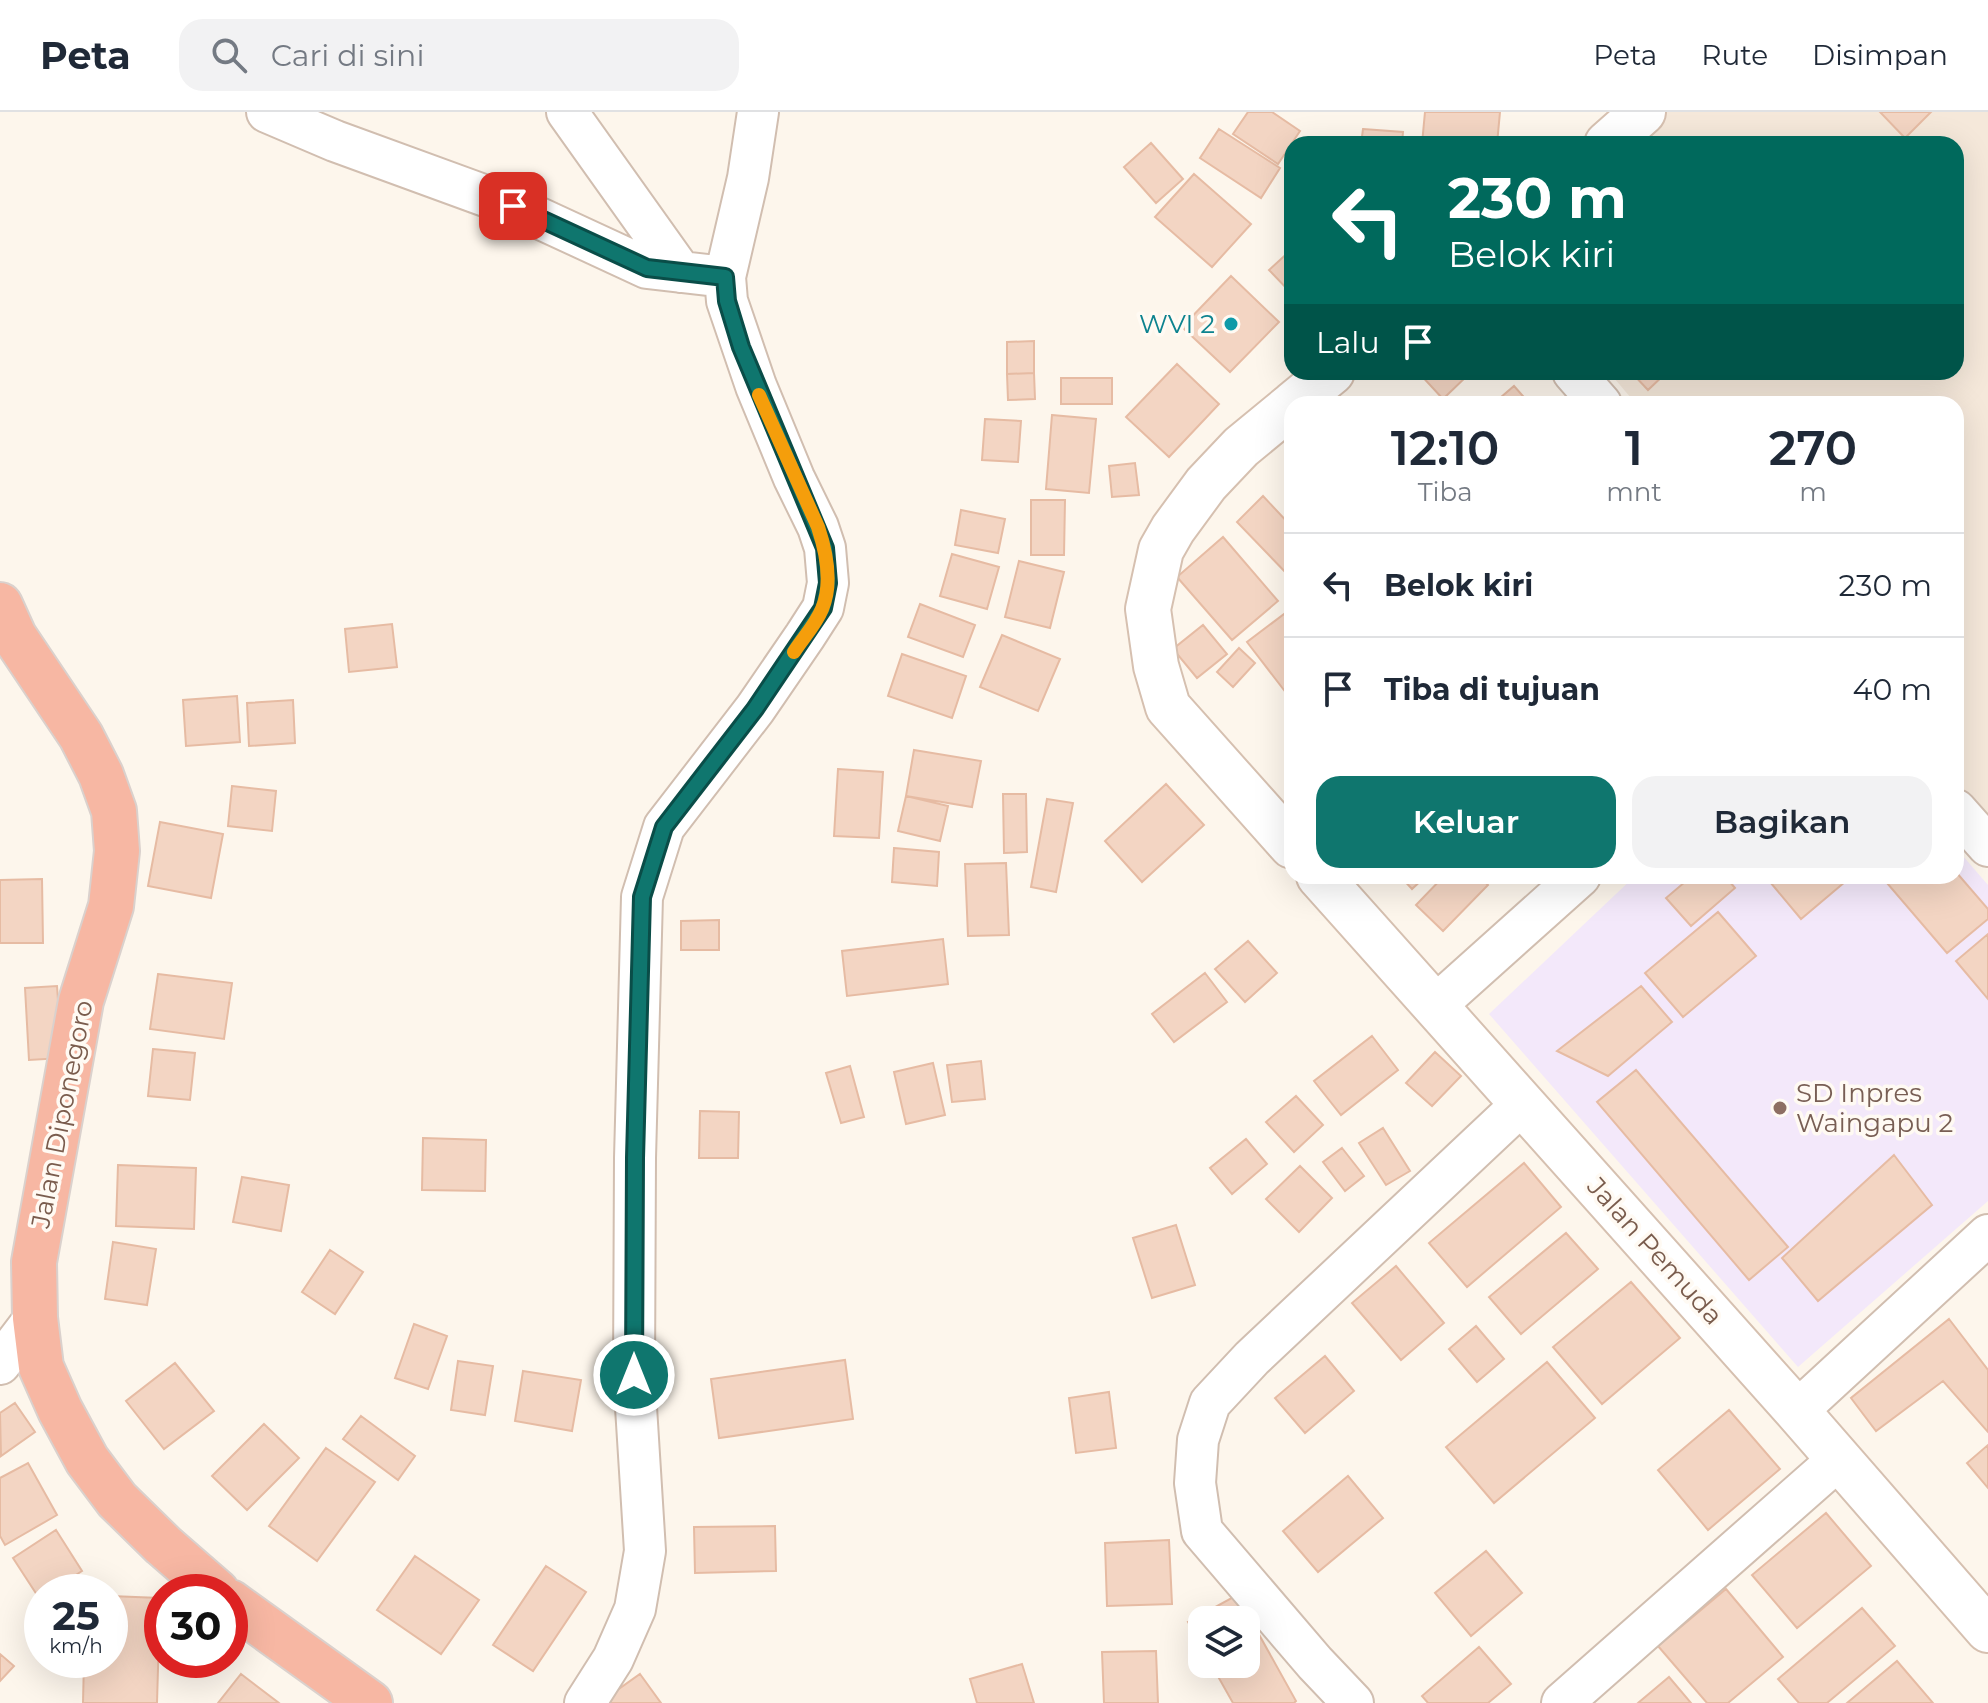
<!DOCTYPE html>
<html lang="id">
<style>
body{margin:0;font-family:Montserrat,sans-serif;background:#f2f2f3;color:#1f2937;height:100vh;display:flex;flex-direction:column;font-size:30px;white-space:nowrap}
*{box-sizing:border-box;margin:0}
p{font-size:26px;color:#747a83}
.icon{flex:none;width:44px;height:44px;fill:none;stroke:currentColor;stroke-width:2;stroke-linecap:round;stroke-linejoin:round}
.map{position:relative;flex:1;overflow:hidden}
.details{position:absolute;left:1284px;top:284px;width:680px;height:488px;display:flex;flex-direction:column;background:#fff;border-radius:24px;box-shadow:0 8px 32px #0002}
.details>*{flex:none}
.top-card{position:absolute;left:1284px;top:24px;width:680px;height:244px;border-radius:24px;box-shadow:0 8px 32px #0002;background:#00695c;color:#fff;overflow:hidden}
.controls{position:absolute;left:1188px;top:1494px;display:grid;gap:16px}
.controls a{display:grid;place-items:center;width:72px;height:72px;border-radius:16px;background:#fff;box-shadow:0 8px 32px #0002;font-size:40px}
.speed{position:absolute;left:24px;top:1462px;display:flex;gap:16px;font-size:40px;font-weight:700;text-align:center}
.speed>*{display:grid;place-content:center;width:104px;height:104px;border-radius:50%;background:#fff;box-shadow:0 8px 32px #0002;line-height:1}
.speed small{font-size:20px;font-weight:400}
.speed .limit{border:12px solid #d22;background:#fff;color:#111}
.pin{position:absolute;display:grid;place-items:center;width:68px;height:68px;color:#fff;margin:-34px;border-radius:16px;box-shadow:0 4px 12px #0006}
.me{position:absolute;width:88px;margin:-44px;rotate:0deg;stroke-linejoin:round;filter:drop-shadow(0 0 6px #0008)}
.turn{display:flex;align-items:center;gap:28px;height:168px;padding:0 32px;font-size:36px}
.turn .icon{width:104px;height:104px;stroke-width:2.5}
.turn b{display:block;font-size:56px;line-height:68px}
.then{display:flex;align-items:center;height:76px;padding:0 32px;background:#0003;gap:16px;font-size:30px}
.eta{display:flex;justify-content:space-evenly;align-items:center;height:136px;text-align:center}
.eta b{font-size:48px;font-weight:600;line-height:56px}
.cta{display:flex;gap:16px;margin-top:auto;padding:16px 32px}
.cta a{flex:1;height:92px;border-radius:24px;background:#0f766e;color:#fff;font-size:32px;font-weight:600;line-height:92px;text-align:center}
.cta a+a{background:#f2f2f3;color:#1f2937}
ul{padding:0;list-style:none}
li{display:flex;align-items:center;gap:24px;height:104px;padding:0 32px;border-top:2px solid #e0e1e3}
li div{flex:1}
li b{display:block;font-size:30px}
li em{font-style:normal}
header{display:flex;align-items:center;gap:48px;box-sizing:border-box;height:112px;padding:0 40px;background:#fff;border-bottom:2px solid #e0e1e3}
header strong{font-size:38px}
nav{display:flex;gap:44px;margin-inline-start:auto;font-size:28px}
.search{width:560px;height:72px;background:#f2f2f3;display:flex;align-items:center;gap:20px;box-sizing:border-box;padding:0 28px;border-radius:24px;color:#747a83;font-size:30px}
.map>svg:first-child{display:block}
</style>
<header>
<strong>Peta</strong>
<div class="search"><svg class="icon" aria-label="search" viewBox="0 0 24 24"><circle cx="10" cy="10" r="6"/><path d="M15 15l6 6"/></svg>Cari di sini</div>
<nav><a>Peta</a><a>Rute</a><a>Disimpan</a></nav>
</header>
<div class="map">
<svg width="1988" height="1591" viewBox="0 0 1988 1591">
<rect width="100%" height="100%" fill="#fdf6ec"/>
<path fill="#f5e8da" d="M1667 0H1988V712L1956 674V292H1636L1609 260H1956V32H1631Z"/>
<path fill="#f3e8fa" d="M1956 736 1988 773V1089L1798 1255 1489 902 1635 764H1746L1752 771 1761 764H1956Z"/>
<path fill="#f3d5c3" stroke="#e6bba3" stroke-width="2" d="M1248 0H1272L1300 19 1278 52 1233 22Z
M1425 0H1500L1497 32H1422Z
M1880 0H1931L1905 26Z
M1219 17 1280 56 1261 86 1200 46Z
M1363 17 1403 20 1402 32H1361Z
M1151 31 1183 67 1156 91 1124 55Z
M1194 62 1251 112 1212 155 1155 105Z
M1292 137V182L1269 158Z
M1231 164 1279 210 1230 260 1182 215Z
M1034 229V261L1007 262V230Z
M1177 252 1219 292 1169 345 1126 305Z
M1418 260H1471L1443 287Z
M1631 260H1667L1648 278Z
M1034 261 1035 287 1008 288 1007 262Z
M1061 266H1112V292H1061Z
M1514 274 1530 292H1493Z
M1052 303 1096 307 1089 381 1046 377Z
M985 307 1021 309 1018 350 982 348Z
M1135 351 1139 383 1112 385 1109 354Z
M1263 384 1292 415 1291 466 1237 410Z
M1031 388H1065L1064 443H1031Z
M961 398 1005 407 998 441 955 433Z
M1223 425 1278 489 1232 528 1177 465Z
M952 442 999 455 987 497 940 484Z
M1019 449 1064 460 1050 516 1005 505Z
M920 492 975 513 963 545 908 525Z
M1292 496V579L1287 582 1247 530Z
M392 512 397 555 349 560 345 517Z
M1203 513 1227 542 1197 566 1173 537Z
M1002 523 1060 547 1038 599 980 575Z
M1239 536 1255 551 1233 575 1217 560Z
M902 542 966 564 952 606 888 584Z
M237 584 240 630 186 634 183 588Z
M293 588 295 631 249 634 247 591Z
M914 638 981 649 972 695 906 684Z
M838 657 883 660 879 726 834 724Z
M1166 672 1204 713 1142 770 1105 729Z
M232 674 276 679 272 719 228 714Z
M1003 682H1026L1027 740 1004 741Z
M906 684 948 694 940 729 898 719Z
M1047 687 1073 691 1056 780 1031 775Z
M160 710 223 722 211 786 148 774Z
M894 736 939 740 937 774 892 770Z
M1006 751 1009 823 968 824 965 752Z
M1956 760 1988 797V807L1947 841 1881 764H1956Z
M1400 764H1426L1412 777Z
M1444 764H1479L1488 773 1443 819 1416 793Z
M1692 764H1725L1735 776 1691 814 1666 786Z
M1765 764H1852L1801 807Z
M42 767 43 831H0V768Z
M1718 800 1756 844 1683 905 1645 861Z
M719 808V838H681V809Z
M1988 822V887L1956 849Z
M943 827 948 872 847 884 842 839Z
M1248 829 1277 861 1245 890 1215 857Z
M1205 861 1227 890 1174 930 1152 902Z
M158 862 232 871 224 927 150 917Z
M57 874 62 946 29 948 25 876Z
M1641 874 1672 910 1608 964 1557 939Z
M1372 924 1398 958 1341 1003 1314 969Z
M153 937 195 941 190 988 148 984Z
M1435 940 1461 964 1432 994 1406 971Z
M981 949 985 987 952 990 947 953Z
M933 951 945 1003 906 1012 894 960Z
M850 954 864 1005 841 1011 826 961Z
M1636 958 1788 1135 1749 1168 1597 990Z
M1296 984 1323 1013 1294 1040 1266 1010Z
M700 999 739 1000 738 1046H699Z
M1383 1016 1410 1059 1386 1073 1359 1031Z
M423 1026 486 1028 485 1079 422 1078Z
M1246 1027 1267 1052 1232 1082 1210 1056Z
M1342 1036 1364 1064 1345 1079 1323 1050Z
M1894 1043 1932 1093 1818 1189 1782 1146Z
M1524 1051 1561 1095 1467 1175 1429 1131Z
M118 1053 196 1056 194 1117 116 1114Z
M1300 1054 1332 1086 1299 1120 1266 1087Z
M242 1065 289 1073 281 1119 233 1110Z
M1176 1113 1195 1173 1152 1186 1133 1126Z
M1566 1121 1598 1157 1521 1222 1489 1185Z
M113 1130 156 1137 147 1193 105 1187Z
M330 1138 363 1160 335 1202 302 1180Z
M1396 1154 1444 1211 1401 1248 1352 1191Z
M1631 1170 1680 1226 1602 1292 1553 1235Z
M1949 1207 1988 1258V1320L1943 1269 1876 1319 1851 1286Z
M414 1212 447 1224 428 1277 395 1266Z
M1476 1214 1504 1247 1477 1270 1449 1237Z
M1325 1244 1354 1279 1305 1321 1275 1286Z
M845 1248 853 1307 719 1326 711 1267Z
M458 1249 493 1254 485 1303 451 1298Z
M1547 1250 1595 1306 1494 1391 1446 1335Z
M175 1251 214 1299 164 1337 126 1289Z
M523 1259 581 1268 572 1319 515 1309Z
M1109 1280 1116 1336 1076 1341 1069 1286Z
M15 1291 35 1320 1 1344 0 1301Z
M1729 1298 1780 1357 1708 1418 1658 1358Z
M361 1304 415 1344 398 1368 343 1327Z
M264 1312 299 1346 247 1398 212 1364Z
M1988 1333V1376L1967 1351Z
M326 1336 375 1370 317 1449 269 1414Z
M28 1351 57 1403 5 1433 0 1424V1366Z
M1348 1364 1383 1406 1318 1460 1283 1419Z
M1826 1401 1871 1454 1797 1516 1752 1463Z
M775 1414 776 1459 695 1461 694 1415Z
M56 1418 82 1459 49 1480H42L39 1486 13 1446Z
M1169 1428 1172 1492 1107 1494 1105 1431Z
M1486 1439 1522 1481 1471 1524 1435 1481Z
M415 1444 479 1488 441 1542 377 1498Z
M546 1454 586 1480 533 1559 493 1533Z
M1726 1477 1783 1545 1728 1591H1707L1658 1534Z
M1237 1483 1296 1589 1294 1591H1233L1211 1552H1246V1508H1202V1535L1188 1510Z
M110 1484 160 1486 157 1591H83L84 1548H110Z
M1862 1496 1895 1534 1827 1591H1799L1778 1567Z
M1479 1535 1511 1572 1488 1591H1428L1422 1584Z
M1156 1539 1158 1591H1104L1102 1540Z
M0 1542 14 1554 0 1569Z
M1897 1549 1933 1591H1847Z
M1022 1552 1034 1591H977L970 1567Z
M241 1562 279 1591H218Z
M640 1562 661 1591H599Z
M1669 1565 1691 1591H1638Z"/>
<g fill="none" stroke-linecap="round" stroke-linejoin="round">
<g stroke="#d1beb0" stroke-width="44">
<path id="street" d="M267 0 335 29 513 94 647 156 725 165
M567 0 681 160
M1573 260 1601 292
M1956 698 1988 734
M1435 894 1580 764
M0 1252 35 1206
M1797 1299 1988 1123
M585 1591 613 1547 635 1497 645 1439 634 1263 635 1046 642 785 664 715 755 597 805 524 823 496 828 471 825 436 818 415 794 366 756 274 727 189 725 165 748 66 758 0
M1353 1591 1315 1551 1202 1419 1195 1371 1198 1328 1210 1291 1252 1246 1523 991
M1562 1591 1839 1347"/>
</g>
<g stroke="#d6c0b0" stroke-width="48">
<path id="secondary" d="M1607 32 1643 0
M1293 292 1332 260
M1292 293 1241 335 1206 372 1173 417 1161 438 1148 497 1156 554 1168 595 1292 734
M1319 764 1797 1299 1988 1518"/>
</g>
<g stroke="#dad1cd" stroke-width="48">
<path id="highway" d="M0 493 14 524 81 624 101 663 114 699 117 739 111 794 81 889 34 1150 35 1206 41 1255 60 1298 87 1348 117 1388 163 1433 217 1480
M230 1490 370 1591"/>
</g>
<use href="#street" stroke="#fff" stroke-width="40"/>
<use href="#secondary" stroke="#fff" stroke-width="44"/>
<use href="#highway" stroke="#f7b7a3" stroke-width="44"/>
</g>
<g fill="none" stroke-linecap="round" stroke-linejoin="round">
<g stroke="#0a4d48" stroke-width="20">
<path id="route" d="M513 94 647 156 725 165 727 189 741 235 825 436 828 471 823 496 755 597 664 715 642 785 635 1046 634 1263"/>
</g>
<use href="#route" stroke="#0f766e" stroke-width="14"/>
<path stroke="#f59e0b" stroke-width="14" d="M759 283 818 415C826 439 833 471 822 497 816 512 803 526 794 540"/>
</g>
<circle fill="#0f9aa8" stroke="#fffaf3" stroke-width="3" cx="1231" cy="212" r="8"/>
<circle fill="#8d6e63" stroke="#fffaf3" stroke-width="3" cx="1780" cy="996" r="8"/>
<g text-anchor="middle" stroke-width="7" stroke-linejoin="round" paint-order="stroke">
<g font-size="26" fill="#0d838f" stroke="#fffaf3" text-anchor="end">
<text x="1215" y="221">WVI 2</text>
</g>
<g font-size="26" fill="#785e54" stroke="#fffaf3" text-anchor="start">
<text x="1796" y="990">SD Inpres<tspan x="1796" dy="30">Waingapu 2</tspan></text>
</g>
<g font-size="26" fill="#7a5c4d" stroke="#fffaf3">
<text transform="translate(62 1002) rotate(-79)" y="9">Jalan Diponegoro</text>
<text transform="translate(1655 1139) rotate(48)" y="9">Jalan Pemuda</text>
</g>
</g>
</svg>
<div class="controls">
<a><svg class="icon" aria-label="layers" viewBox="0 0 24 24"><path d="M12 4l9 5-9 5-9-5zM3 14l9 5 9-5"/></svg></a>
</div>
<div class="speed"><div>25<small>km/h</small></div><div class="limit">30</div></div>
<div class="pin" style="left:513px;top:94px;background:#d93025"><svg class="icon" aria-label="arrive" viewBox="0 0 24 24"><path d="M6 21V4h12l-3 4 3 4H6"/></svg></div>
<svg class="me" style="left:634px;top:1263px" viewBox="-20 -20 40 40"><circle r="17" fill="#0f766e" stroke="#fff" stroke-width="3"/><path d="M0-11L8 9 0 5-8 9z" fill="#fff"/></svg>
<div class="top-card">
<div class="turn"><svg class="icon" aria-label="left" viewBox="0 0 24 24"><path d="M17 20v-9H6M10 6l-5 5 5 5"/></svg><div><b>230 m</b>Belok kiri</div></div>
<div class="then">Lalu<svg class="icon" aria-label="arrive" viewBox="0 0 24 24"><path d="M6 21V4h12l-3 4 3 4H6"/></svg></div>
</div>
<section class="details">
<div class="eta">
<div><b>12:10</b><p>Tiba</p></div>
<div><b>1</b><p>mnt</p></div>
<div><b>270</b><p>m</p></div>
</div>
<ul>
<li><svg class="icon" aria-label="left" viewBox="0 0 24 24"><path d="M17 20v-9H6M10 6l-5 5 5 5"/></svg><div><b>Belok kiri</b></div><em>230 m</em></li>
<li><svg class="icon" aria-label="arrive" viewBox="0 0 24 24"><path d="M6 21V4h12l-3 4 3 4H6"/></svg><div><b>Tiba di tujuan</b></div><em>40 m</em></li>
</ul>
<div class="cta"><a>Keluar</a><a>Bagikan</a></div>
</section>
</div>
